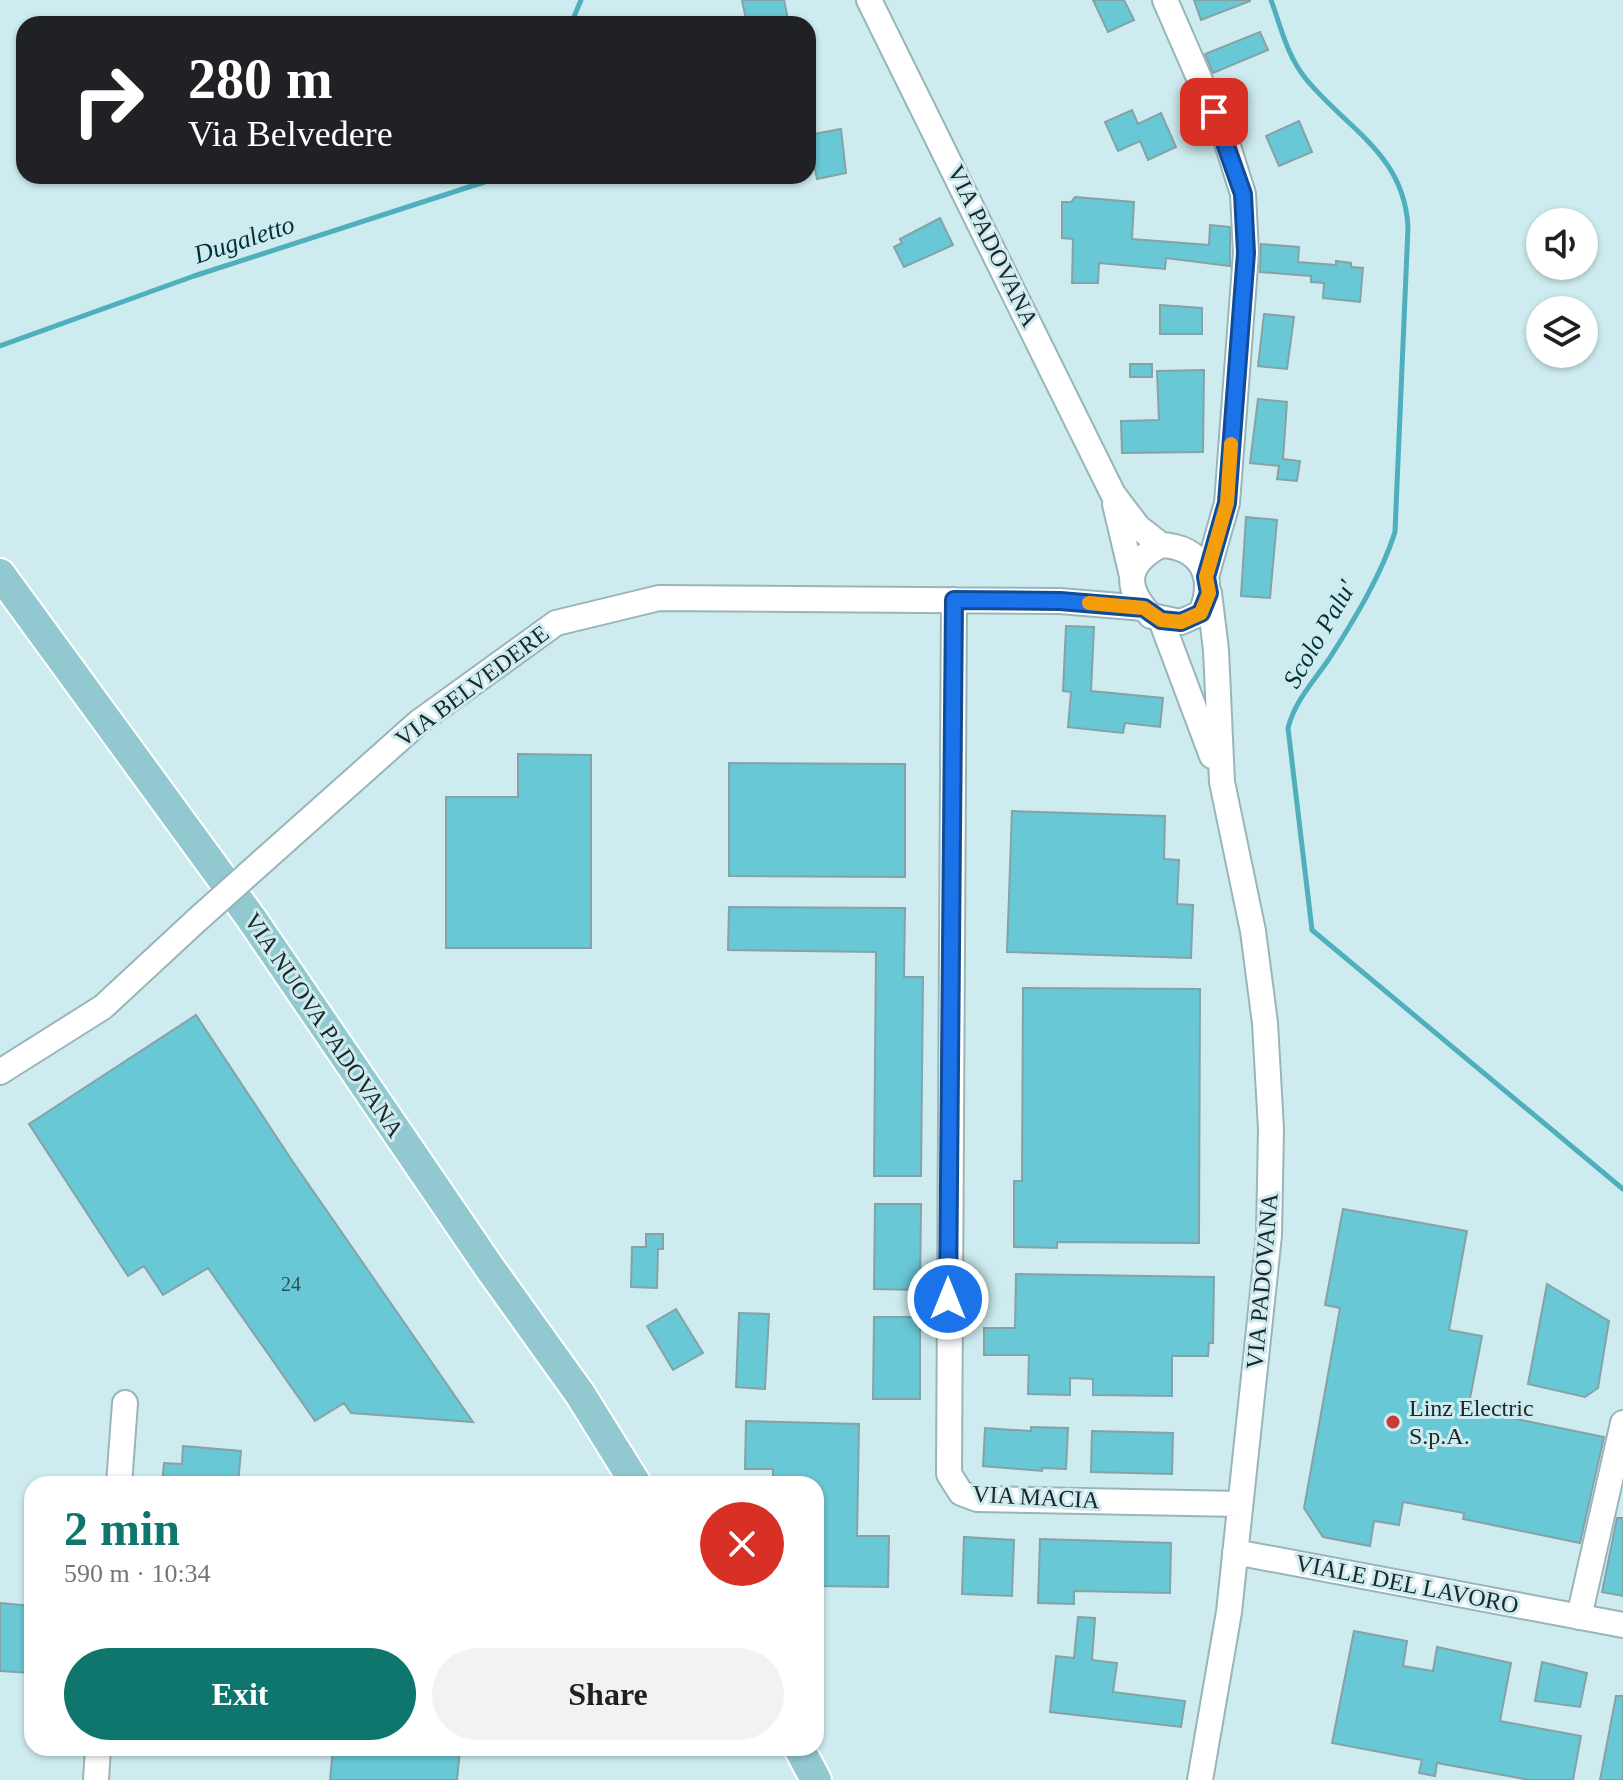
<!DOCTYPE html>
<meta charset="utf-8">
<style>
body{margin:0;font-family:"Times New Roman",serif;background:#f2f2f2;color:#202124;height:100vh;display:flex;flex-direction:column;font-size:30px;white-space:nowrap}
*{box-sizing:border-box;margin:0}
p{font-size:26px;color:#757577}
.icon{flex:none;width:44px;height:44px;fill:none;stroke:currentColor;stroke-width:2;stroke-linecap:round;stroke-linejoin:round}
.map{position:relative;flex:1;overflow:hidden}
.sheet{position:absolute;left:24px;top:1476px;width:800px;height:280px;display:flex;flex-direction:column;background:#fff;border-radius:24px;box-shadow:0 2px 6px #0004}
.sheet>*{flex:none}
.guide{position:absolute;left:16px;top:16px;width:800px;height:168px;border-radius:24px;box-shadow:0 2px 6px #0004;background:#202124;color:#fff;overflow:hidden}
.buttons{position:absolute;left:1526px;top:208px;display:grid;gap:16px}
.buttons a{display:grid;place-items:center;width:72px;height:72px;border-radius:50%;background:#fff;box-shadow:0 2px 6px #0004;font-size:40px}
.pin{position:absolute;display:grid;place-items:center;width:68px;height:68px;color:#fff;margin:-34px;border-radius:16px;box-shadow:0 4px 12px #0006}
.me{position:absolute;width:88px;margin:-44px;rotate:0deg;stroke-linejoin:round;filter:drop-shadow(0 0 6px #0008)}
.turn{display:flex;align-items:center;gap:28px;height:168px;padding:0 40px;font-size:36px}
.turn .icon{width:104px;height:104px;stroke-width:2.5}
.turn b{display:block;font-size:56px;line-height:68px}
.round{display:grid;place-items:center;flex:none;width:84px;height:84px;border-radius:42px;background:#f2f2f2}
.head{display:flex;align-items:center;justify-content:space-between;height:136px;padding:0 40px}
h1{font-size:48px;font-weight:700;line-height:60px;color:#0f766e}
.action{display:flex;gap:16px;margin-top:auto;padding:16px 40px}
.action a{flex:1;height:92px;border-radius:48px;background:#0f766e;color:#fff;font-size:32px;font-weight:700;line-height:92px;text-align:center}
.action a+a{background:#f2f2f2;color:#202124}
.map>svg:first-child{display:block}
</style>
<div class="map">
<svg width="1623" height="1780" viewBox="0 0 1623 1780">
<rect width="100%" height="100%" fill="#ceecf0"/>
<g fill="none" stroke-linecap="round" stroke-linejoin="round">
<path stroke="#4fafbc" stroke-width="5" d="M1271 0C1281 27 1287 56 1306 79 1348 130 1404 154 1408 227L1395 532C1381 576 1354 620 1329 659 1313 682 1295 701 1288 728L1312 930 1623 1189
M571 24 581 0
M0 346 194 276 503 176"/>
</g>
<path fill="#69c8d5" stroke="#85a2a6" stroke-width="2" d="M742 0H784L789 24H747Z
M1093 0H1124L1134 20 1108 32Z
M1194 0H1250V1L1201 20Z
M1260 32 1268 50 1213 73 1205 54Z
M1132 110 1138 124 1161 113 1176 147 1148 160 1140 141 1118 151 1105 122Z
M1299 121 1312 152 1279 166 1266 136Z
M841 129 846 173 817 179 811 150 808 151V135Z
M1075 197 1134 202 1132 239 1209 245 1210 225 1230 227V266L1166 258 1165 269 1099 263 1098 283H1072L1073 239 1062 238V202H1071Z
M940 218 953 245 904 267 894 247 902 243 900 239Z
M1261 244 1299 247 1298 262 1336 265V261L1351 263V267L1363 268 1360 302 1323 298 1324 283 1311 282V276L1260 272Z
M1160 305 1202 308V334H1160Z
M1264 314 1294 317 1287 369 1258 366Z
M1130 364H1152V377H1130Z
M1204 370 1203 452 1122 453 1121 421 1159 420 1157 371Z
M1258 399 1287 402 1283 459 1300 461 1297 481 1277 479 1279 466 1250 463Z
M1246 517 1277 520 1270 598 1241 596Z
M1066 626 1094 627 1091 691 1163 698 1160 727 1125 723 1123 733 1068 727 1071 692 1063 691Z
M518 754 591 755V948H446V797H518Z
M729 763 905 764V877L729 876Z
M1012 811 1165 816 1164 859 1179 860 1177 904 1193 905 1191 958 1007 952Z
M729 907 905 908 904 977H923L921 1176H874L876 952 728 950Z
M1023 988 1200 989 1199 1243 1057 1242V1248L1014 1247V1181H1022Z
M196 1015 293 1162 473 1422 351 1413 344 1403 315 1421 208 1268 163 1295 144 1266 128 1276 29 1124Z
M875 1204H921L920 1290 874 1289Z
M1343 1209 1467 1231 1449 1330 1482 1336 1468 1409 1604 1437 1580 1543 1463 1519 1464 1513 1403 1502 1399 1525 1374 1521 1370 1546 1323 1537 1304 1508 1340 1308 1325 1305Z
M646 1234H663V1249H658L657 1288 631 1287 632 1247H646Z
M1016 1274 1214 1277 1213 1343H1209L1208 1356H1172V1396L1093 1395V1379L1070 1378V1395L1028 1394 1029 1355H984V1328H1015Z
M1547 1284 1609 1321 1598 1388 1585 1397 1528 1384Z
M676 1309 703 1353 673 1370 647 1326Z
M739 1313 769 1314 765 1389 736 1387Z
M874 1317H920V1399H873Z
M746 1421 859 1424 857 1536H889L888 1587 816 1586V1484H773V1469H745Z
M1031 1427 1068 1428 1066 1469 1042 1468V1471L983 1466 985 1428 1031 1431Z
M1092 1431 1173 1433 1172 1474 1091 1472Z
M183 1446 241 1451 238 1484H162L164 1463 182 1464Z
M1617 1518H1623V1596L1602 1592Z
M964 1537 1014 1540 1012 1596 962 1594Z
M1040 1539 1171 1543 1170 1593 1074 1591V1604L1038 1603Z
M0 1603 32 1606V1673L0 1671Z
M1078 1617 1095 1618 1092 1660 1117 1663 1113 1692 1185 1701 1181 1727 1050 1712 1056 1656 1074 1658Z
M1354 1631 1407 1641 1403 1666 1433 1671 1437 1647 1511 1663 1500 1721 1581 1736 1573 1780H1530L1437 1763 1435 1776 1419 1773 1422 1760 1332 1743Z
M1542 1662 1587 1673 1580 1707 1535 1701Z
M1616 1696H1623V1780H1600Z
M333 1748 460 1750 457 1780H330Z"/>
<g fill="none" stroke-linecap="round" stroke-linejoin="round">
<g stroke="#98b5b9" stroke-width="28">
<path id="minor" d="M869 0 1113 494 1138 527 1161 545
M1165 0 1226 140 1243 194 1246 253 1227 503 1206 577
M1115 504 1132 576
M1161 545C1202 547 1216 577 1201 613L1181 622 1151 616C1123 586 1126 564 1161 545Z
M954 600 949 1474 961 1493 977 1499 1240 1504
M1161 620 1212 756
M264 860 419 722 556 623 659 598 1060 601 1144 608
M0 1072 103 1007 198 919
M119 1484 125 1403
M1235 1552 1623 1625
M1579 1617 1623 1423
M96 1780 98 1748
M1200 1780 1229 1612 1269 1235 1271 1129 1265 1023 1253 931 1222 782 1216 650 1209 593"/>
</g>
<g stroke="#fff" stroke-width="34">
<path id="major" d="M0 574 251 918 489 1267 580 1394 636 1484
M799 1748 816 1780"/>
</g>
<use href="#minor" stroke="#fff" stroke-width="24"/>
<use href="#major" stroke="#92c8cf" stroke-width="30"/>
<g stroke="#98b5b9" stroke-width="28" stroke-linecap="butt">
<path id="minor-bridge" d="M198 919 264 860"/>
</g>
<use href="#minor-bridge" stroke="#fff" stroke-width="24"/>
</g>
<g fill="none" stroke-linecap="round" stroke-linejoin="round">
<g stroke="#114b97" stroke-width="20">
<path id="route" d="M948 1299 954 600 1060 601 1144 608 1161 620 1181 622 1201 613 1209 593 1206 577 1227 503 1246 253 1243 194 1214 112"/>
</g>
<use href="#route" stroke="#1a73e8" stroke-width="14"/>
<path stroke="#f59e0b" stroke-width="14" d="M1089 603 1144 608 1161 620 1181 622 1201 613 1209 593 1206 577 1227 503 1231 444"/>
</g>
<circle fill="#c93b35" stroke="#ceecf0" stroke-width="3" cx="1393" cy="1422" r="8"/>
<g text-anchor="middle" stroke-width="6" stroke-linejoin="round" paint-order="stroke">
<g font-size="20" fill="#2e4f54">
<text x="291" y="1291">24</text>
</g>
<g font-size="24" fill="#1b2729" stroke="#ceecf0">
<text transform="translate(993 246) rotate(64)" y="8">VIA PADOVANA</text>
<text transform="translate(472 686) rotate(-37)" y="8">VIA BELVEDERE</text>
<text transform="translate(324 1025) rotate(56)" y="8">VIA NUOVA PADOVANA</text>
<text transform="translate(1262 1281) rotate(-85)" y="8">VIA PADOVANA</text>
<text transform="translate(1036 1497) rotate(3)" y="8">VIA MACIA</text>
<text transform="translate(1407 1584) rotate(11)" y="8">VIALE DEL LAVORO</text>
</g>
<g font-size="24" fill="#1b2729" stroke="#ceecf0" text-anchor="start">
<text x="1409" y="1416">Linz Electric<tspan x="1409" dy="28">S.p.A.</tspan></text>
</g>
<g font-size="26" font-style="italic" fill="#013137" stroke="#ceecf0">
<text transform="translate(244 239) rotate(-18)" y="9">Dugaletto</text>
<text transform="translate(1319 634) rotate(-60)" y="9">Scolo Palu'</text>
</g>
</g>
</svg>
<div class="buttons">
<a><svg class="icon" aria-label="sound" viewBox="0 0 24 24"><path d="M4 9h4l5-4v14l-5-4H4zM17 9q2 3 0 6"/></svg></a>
<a><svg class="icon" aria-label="layers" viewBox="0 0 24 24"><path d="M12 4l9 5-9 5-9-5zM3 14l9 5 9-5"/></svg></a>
</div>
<div class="pin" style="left:1214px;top:112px;background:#d93025"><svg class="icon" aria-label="arrive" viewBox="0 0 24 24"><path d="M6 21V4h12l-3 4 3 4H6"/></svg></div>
<svg class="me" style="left:948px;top:1299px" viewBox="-20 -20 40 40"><circle r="17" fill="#1a73e8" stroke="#fff" stroke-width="3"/><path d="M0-11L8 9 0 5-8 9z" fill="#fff"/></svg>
<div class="guide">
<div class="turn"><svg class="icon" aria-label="right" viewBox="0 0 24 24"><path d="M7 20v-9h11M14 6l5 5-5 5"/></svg><div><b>280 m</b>Via Belvedere</div></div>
</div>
<section class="sheet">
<div class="head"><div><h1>2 min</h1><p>590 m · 10:34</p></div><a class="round" style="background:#d93025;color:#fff"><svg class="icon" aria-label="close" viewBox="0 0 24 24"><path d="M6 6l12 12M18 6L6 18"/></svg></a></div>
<div class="action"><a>Exit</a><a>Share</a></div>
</section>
</div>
